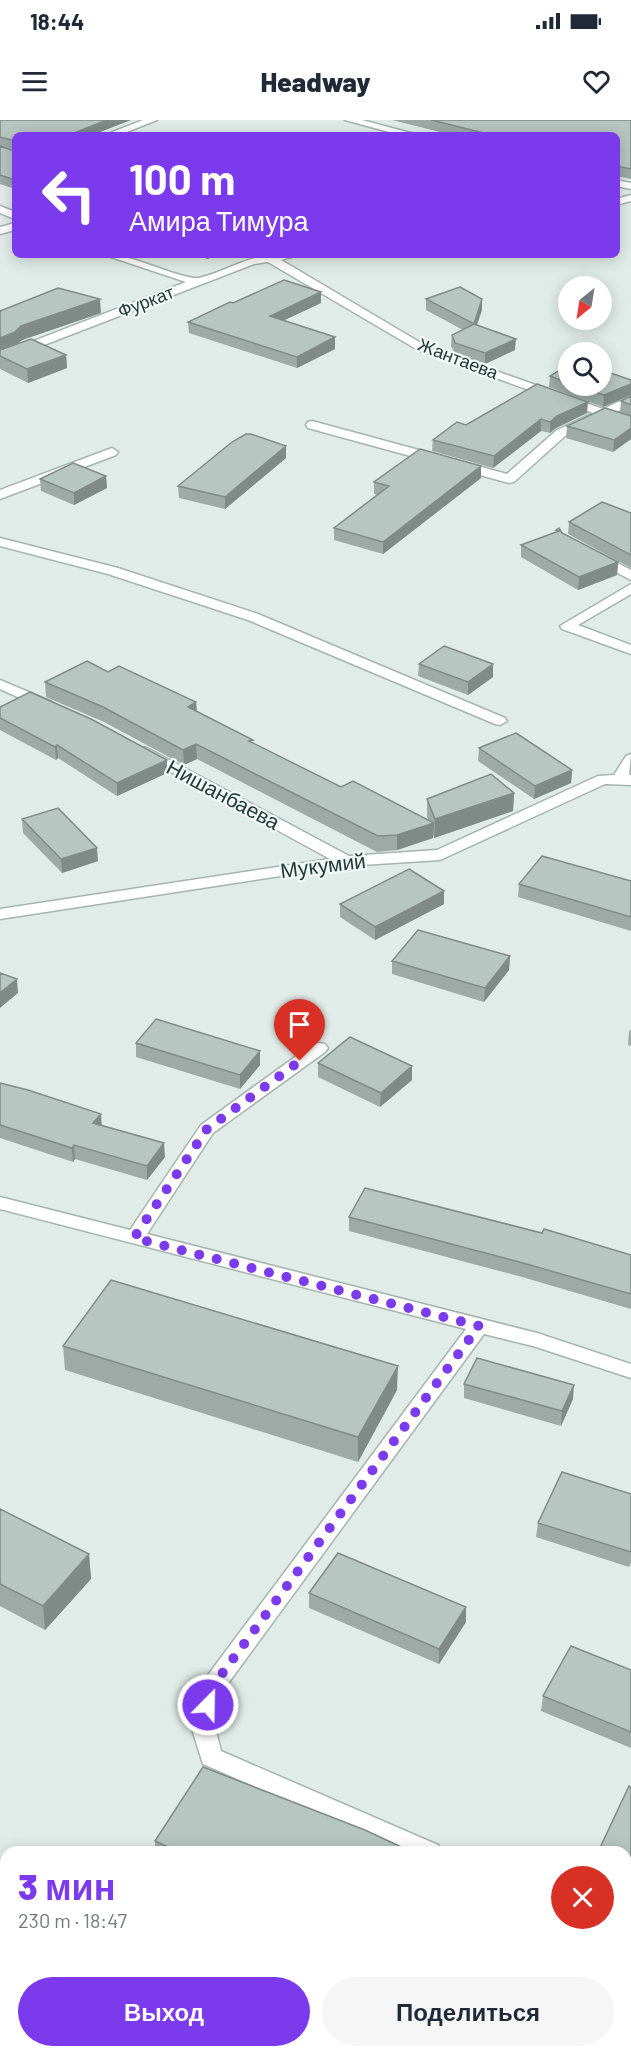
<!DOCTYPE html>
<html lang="ru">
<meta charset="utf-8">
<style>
body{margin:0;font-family:Barlow,sans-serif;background:#f6f6f7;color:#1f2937;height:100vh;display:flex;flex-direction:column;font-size:22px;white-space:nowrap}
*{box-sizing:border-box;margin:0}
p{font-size:20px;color:#747a83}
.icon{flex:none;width:33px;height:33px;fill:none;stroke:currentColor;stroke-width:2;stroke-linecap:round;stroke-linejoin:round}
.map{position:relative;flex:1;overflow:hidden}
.drawer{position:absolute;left:0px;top:1726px;width:632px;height:212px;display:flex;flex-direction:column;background:#fff;border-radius:18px 18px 0 0;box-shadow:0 3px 15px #0003}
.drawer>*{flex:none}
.guide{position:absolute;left:12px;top:12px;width:608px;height:126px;border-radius:9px;box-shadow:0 3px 15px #0003;background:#7c3aed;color:#fff;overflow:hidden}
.needle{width:39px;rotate:210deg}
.controls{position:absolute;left:558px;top:156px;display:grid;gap:12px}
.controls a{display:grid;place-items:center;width:54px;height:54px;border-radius:50%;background:#fff;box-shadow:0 3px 15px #0003;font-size:30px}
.pin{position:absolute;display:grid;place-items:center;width:51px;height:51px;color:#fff;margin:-62px -26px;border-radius:50% 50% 50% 0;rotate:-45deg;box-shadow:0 0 6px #0007}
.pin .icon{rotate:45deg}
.me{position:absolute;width:66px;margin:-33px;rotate:23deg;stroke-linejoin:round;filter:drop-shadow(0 0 4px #0008)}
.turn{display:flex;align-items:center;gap:21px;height:126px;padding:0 18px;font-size:27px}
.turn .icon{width:78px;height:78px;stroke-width:2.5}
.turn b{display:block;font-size:42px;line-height:51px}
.round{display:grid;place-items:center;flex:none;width:63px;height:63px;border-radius:32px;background:#f6f6f7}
.headline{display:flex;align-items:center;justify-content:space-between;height:102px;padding:0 18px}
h1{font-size:36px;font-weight:800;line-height:45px;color:#7c3aed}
.action{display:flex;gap:12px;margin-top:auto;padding:12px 18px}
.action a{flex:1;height:69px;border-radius:36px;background:#7c3aed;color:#fff;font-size:24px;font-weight:800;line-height:69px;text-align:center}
.action a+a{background:#f6f6f7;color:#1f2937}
.status{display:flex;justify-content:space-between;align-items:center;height:42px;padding:0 30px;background:#fff;direction:ltr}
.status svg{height:16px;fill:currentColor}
header{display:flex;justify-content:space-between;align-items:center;height:78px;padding:0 18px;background:#fff;font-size:27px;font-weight:800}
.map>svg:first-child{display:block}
</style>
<div class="status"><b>18:44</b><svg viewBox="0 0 49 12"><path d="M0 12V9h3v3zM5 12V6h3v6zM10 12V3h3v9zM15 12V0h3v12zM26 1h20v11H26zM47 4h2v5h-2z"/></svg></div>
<header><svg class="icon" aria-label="menu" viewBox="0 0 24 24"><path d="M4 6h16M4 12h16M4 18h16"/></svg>Headway<svg class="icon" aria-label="heart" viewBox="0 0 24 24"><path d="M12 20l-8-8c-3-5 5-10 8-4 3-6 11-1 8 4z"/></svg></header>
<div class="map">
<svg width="631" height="1937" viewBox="0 0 631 1937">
<rect width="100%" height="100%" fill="#e1ece8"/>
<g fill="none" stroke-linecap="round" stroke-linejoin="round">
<g stroke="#a4b4af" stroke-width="3">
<path id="minor" d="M143 0H157L119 15H105Z
M345 0H362L418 15H400Z
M616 60 631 63V69L616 66Z
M631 75V81L616 85V79Z
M0 86 15 92V99L0 93Z
M15 103V110L0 114V107Z
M105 135C136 135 163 153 194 158 206 160 243 139 260 137L259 135H298L281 140 426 226 603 289 631 276V285L614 293 631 299V307L604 297 565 316 514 362 509 363 308 308 306 305 308 302 312 301 507 354 557 310 593 293 418 230 268 142 254 144 0 242V234L186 162Z
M112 328 118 332 116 335 0 379V370Z
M0 418 118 448 258 494 505 598 507 601 500 605 495 604 248 500 108 454 0 426Z
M596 432 631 450V460L591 439 589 436Z
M631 464V474L578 505 631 525V534L562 509 560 506Z
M0 560 52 582 54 585 47 589 42 588 0 569Z
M145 627 349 736 437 730 598 656 614 655 626 636 631 634 629 655H631V665L605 664 440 740 346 746 0 799V789L330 739 140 635 137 632 140 629Z
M319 923 325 924 328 928 325 932 213 1013 147 1114 537 1213 631 1244V1258L533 1226 484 1214 224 1569 214 1603 221 1631 438 1725 441 1732H405L203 1644 190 1603 205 1559 466 1209 0 1089V1077L130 1110 201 1005 313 924Z
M481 1932H508L506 1937H479Z"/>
</g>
<use href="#minor" fill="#fff" fill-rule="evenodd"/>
</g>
<path fill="#9daaa6" d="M0 0H131L92 15H15V69L0 64Z
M392 0H631V59L616 56V15H452Z
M197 135H218L207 139Z
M321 172V183L284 200 335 229 297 248 189 213 188 202 233 183Z
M426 179H482V190L477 205 515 230 485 244 455 234 451 226 452 215 463 210 426 190Z
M0 191 101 193 22 220 18 223 66 235 67 248 28 263 0 249Z
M568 245V266H602L631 260V275L603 287 549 267 550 256Z
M631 276V319L613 332 566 318 567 306 620 293 621 281Z
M587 293 556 308 550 313 541 311 493 348 432 331 433 320 466 305Z
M286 326V338L225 389 179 378 178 366Z
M106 356 107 368 74 385 41 371 40 359Z
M481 358 383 434 334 420V408L378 375 374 374V362Z
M631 393V448L568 414 569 402Z
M556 410 618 442 617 455 578 470 521 437V425L556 412Z
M419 544H493V557L468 575 418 556Z
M108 552 196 582 197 591 253 623 341 667 428 699 427 697V679L514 673 513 691 434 718 433 715V718L397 730 377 732 197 639 184 645 104 602 46 577 45 562Z
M0 587 167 653 117 676 58 638 56 640 0 610Z
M479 628 572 650 571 663 534 679 478 641Z
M22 699 98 741 62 753 23 713Z
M631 761V811L518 777 519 764Z
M444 771V784L375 820 340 797V784Z
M510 836 509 850 484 882 392 854V841Z
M631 910V926L628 925 629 911Z
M136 923 260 931V945L240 969 136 937Z
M318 943 412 946V960L380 987 318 957Z
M0 963 102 1005 165 1037 147 1060 75 1039 73 1042 0 1018Z
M349 1097 542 1113 631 1135V1189L522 1157 349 1111Z
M63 1226 397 1270 358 1342 65 1250Z
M464 1264 573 1279 561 1306 464 1278Z
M631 1374V1443L629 1447 536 1417 538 1403Z
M0 1389 89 1434 91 1459 45 1510 0 1486Z
M309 1473 466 1487V1502L439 1544 309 1488Z
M631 1550V1628L541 1591 543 1576Z
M631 1667V1782L626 1779V1732Z
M155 1721 412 1732H155Z"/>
<path fill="#808b87" d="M107 0H131L92 15H69Z
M207 135H218L207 139Z
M321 172V183L270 207V196Z
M100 179 101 193 22 220 16 225 0 232V218L21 206Z
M482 179V190L473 215 474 204Z
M335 217V229L297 248V237Z
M516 219 515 230 485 244V233Z
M66 235 67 248 28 263 27 249Z
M631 264V275L603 287 604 275Z
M588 282 587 293 556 308 550 313V302L557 296Z
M541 299V311L493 348 494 336Z
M631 308V319L613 332 614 320Z
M286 326V338L225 389V377Z
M481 346V358L383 434V422Z
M106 356 107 368 74 385V373Z
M618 442 617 455 578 470 579 457Z
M493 544V557L468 575V562Z
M196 582 197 597 188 587Z
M196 624 197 639 184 645 183 630Z
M57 625 58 638 56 640 55 627Z
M167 640V653L117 676V663Z
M572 650 571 663 534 679 535 666Z
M514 673 513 691 434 718 435 699Z
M434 703 433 718 397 730V715Z
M97 728 98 741 62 753 61 739Z
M444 771V784L375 820V807Z
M510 836 509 850 484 882 485 868Z
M17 859 18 873 0 888V873Z
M260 931V945L240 969V955Z
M412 946V960L380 987 381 973Z
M101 994 102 1008 93 1003Z
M164 1023 165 1037 147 1060V1046Z
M74 1025 75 1039 73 1042 72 1028Z
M398 1246 397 1270 358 1342V1317Z
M574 1265 573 1279 561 1306 562 1291Z
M89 1434 91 1459 45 1510 43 1486Z
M466 1487V1502L439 1544V1529Z
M291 1932H305L302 1937H288Z"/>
<path fill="#b7c6c1" stroke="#808b87" stroke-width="1.5" d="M0 0H107L69 15H70H15V21L0 17Z
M431 0H631V49L616 46V15H492Z
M0 26 14 31 15 30V60L0 55Z
M284 160 321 172 270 196 335 217 297 237 188 202 230 182 233 183Z
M460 167 482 179 474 204 426 179Z
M58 168 100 179 21 206 15 212 0 218V191Z
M474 204 516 219 485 233 455 223 452 215Z
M31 219 66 235 27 249 0 236V230Z
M568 245V263L550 256Z
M602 250 631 260V264L604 275 577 266H602Z
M537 264 588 282 557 296 550 302 541 299 494 336 433 320 457 302 466 305Z
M631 276V285L621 281Z
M605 288 631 296V308L614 320 567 306Z
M246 314H251L286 326 225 377 178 366 232 322Z
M420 329 481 346 383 422 334 408 389 366 374 362Z
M73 343 106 356 74 373 40 359Z
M602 382 631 393V435L569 402Z
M559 408 562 413 618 442 579 457 521 425 559 411 556 410Z
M444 526 493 544 468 562 419 544Z
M87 541 108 552 119 546 196 582 188 587 253 620 249 621 341 667 353 661 434 703 397 715 378 716 196 624 183 630 103 587 45 562Z
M30 572 91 599 167 640 117 663 57 625 55 627 0 598V587Z
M516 613 572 650 535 666 479 628Z
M491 654 514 673 435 699 427 679Z
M58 688 97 728 61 739 22 699Z
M542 736 631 761V797L519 764Z
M409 749 444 771 375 807 340 784Z
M418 810 510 836 485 868 392 841Z
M0 853 17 859 0 873Z
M156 899 260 931 240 955 136 923Z
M350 917 412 946 381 973 318 943Z
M0 963 28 970 101 994 93 1003 164 1023 147 1046 74 1025 72 1028 0 1005Z
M365 1068 542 1113 544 1109 631 1135V1174L523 1143 349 1097Z
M111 1160 398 1246 358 1317 63 1226Z
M477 1238 574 1265 562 1291 464 1264Z
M562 1352 631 1374V1432L538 1403Z
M0 1389 89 1434 43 1486 0 1464Z
M338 1433 466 1487 439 1529 309 1473Z
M571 1526 631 1550V1612L543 1576Z
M203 1647 365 1710 412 1732H179L155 1721Z
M629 1666 631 1667V1760L626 1758V1732H598Z
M12 1932H64L74 1937H9Z
M150 1932H291L288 1937H147Z"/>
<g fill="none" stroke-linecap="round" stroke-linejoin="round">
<path stroke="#7c3aed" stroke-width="10" stroke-dasharray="0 18" d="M208 1585 213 1566 479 1206 134 1118 207 1009 300 941"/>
</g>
<g text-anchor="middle" stroke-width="4.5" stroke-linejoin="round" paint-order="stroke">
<g font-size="18" fill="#223c36" stroke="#f2f8f5">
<text transform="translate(146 182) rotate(-21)" y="6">Фуркат</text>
<text transform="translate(458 239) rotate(21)" y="6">Жантаева</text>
</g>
<g font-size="21" fill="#223c36" stroke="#f2f8f5">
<text transform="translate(223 675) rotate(28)" y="7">Нишанбаева</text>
<text transform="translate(323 746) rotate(-7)" y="7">Мукумий</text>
</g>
</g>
</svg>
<div class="controls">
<a><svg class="needle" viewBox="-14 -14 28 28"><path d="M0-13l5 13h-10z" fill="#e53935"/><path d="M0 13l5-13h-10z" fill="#747a83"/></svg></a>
<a><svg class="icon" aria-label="search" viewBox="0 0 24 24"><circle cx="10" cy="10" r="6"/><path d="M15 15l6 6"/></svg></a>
</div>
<div class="pin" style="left:300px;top:941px;background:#d93025"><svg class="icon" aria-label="arrive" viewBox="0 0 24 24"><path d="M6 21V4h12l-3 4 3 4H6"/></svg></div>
<svg class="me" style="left:208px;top:1585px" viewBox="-20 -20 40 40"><circle r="17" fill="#7c3aed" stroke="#fff" stroke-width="3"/><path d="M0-11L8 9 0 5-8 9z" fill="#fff"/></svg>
<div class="guide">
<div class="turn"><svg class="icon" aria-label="left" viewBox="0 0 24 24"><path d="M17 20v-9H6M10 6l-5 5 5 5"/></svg><div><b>100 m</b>Амира Тимура</div></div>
</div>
<section class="drawer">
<div class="headline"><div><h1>3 мин</h1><p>230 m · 18:47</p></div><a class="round" style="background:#d93025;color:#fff"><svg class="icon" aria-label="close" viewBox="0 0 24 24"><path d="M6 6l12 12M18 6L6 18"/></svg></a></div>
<div class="action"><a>Выход</a><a>Поделиться</a></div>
</section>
</div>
